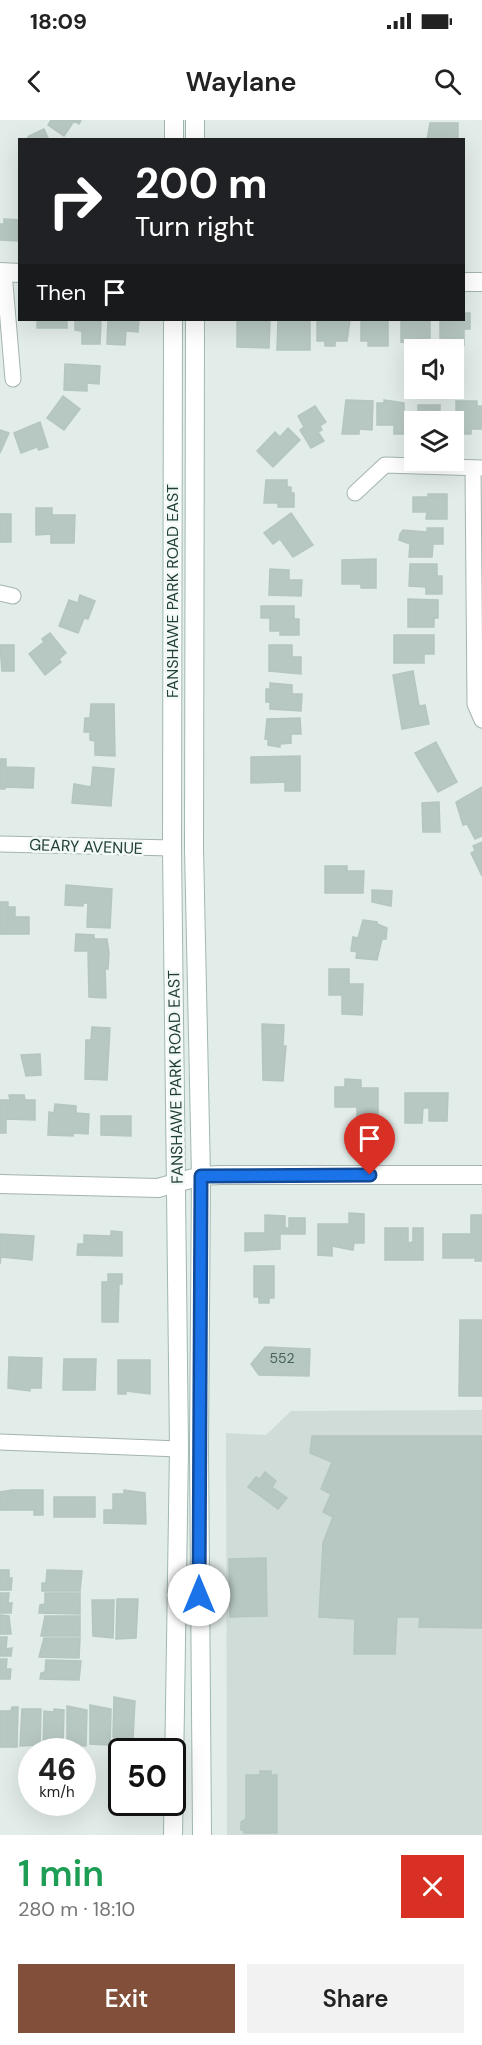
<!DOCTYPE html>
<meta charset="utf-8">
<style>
body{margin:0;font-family:"DM Sans",sans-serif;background:#f2f2f2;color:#222;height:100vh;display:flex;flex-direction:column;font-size:22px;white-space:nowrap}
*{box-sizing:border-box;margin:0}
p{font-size:20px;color:#767676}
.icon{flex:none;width:33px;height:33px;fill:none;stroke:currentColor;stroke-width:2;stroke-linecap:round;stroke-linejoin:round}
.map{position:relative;height:1715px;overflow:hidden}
.panel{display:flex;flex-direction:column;background:#fff;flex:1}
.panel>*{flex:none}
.guide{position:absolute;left:18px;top:18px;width:447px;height:183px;border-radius:0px;box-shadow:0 6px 24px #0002;background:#202124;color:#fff;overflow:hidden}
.tools{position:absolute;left:404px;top:219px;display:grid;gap:12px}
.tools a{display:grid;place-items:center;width:60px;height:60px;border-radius:0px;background:#fff;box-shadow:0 6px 24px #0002;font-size:30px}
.speed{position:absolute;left:18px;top:1618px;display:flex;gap:12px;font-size:30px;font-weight:700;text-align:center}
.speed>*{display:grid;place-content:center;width:78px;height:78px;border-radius:50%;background:#fff;box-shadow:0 6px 24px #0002;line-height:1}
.speed small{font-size:15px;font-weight:400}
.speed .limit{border:3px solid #111;border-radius:9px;background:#fff;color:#111}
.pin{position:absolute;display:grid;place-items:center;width:51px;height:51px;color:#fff;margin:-62px -26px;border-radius:50% 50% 50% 0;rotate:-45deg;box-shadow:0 0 6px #0007}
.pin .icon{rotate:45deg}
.me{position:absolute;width:66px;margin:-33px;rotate:0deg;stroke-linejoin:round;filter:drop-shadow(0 0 4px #0008)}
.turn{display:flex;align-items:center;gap:21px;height:126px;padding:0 18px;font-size:27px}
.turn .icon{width:78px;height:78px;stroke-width:2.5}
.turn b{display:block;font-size:42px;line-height:51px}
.then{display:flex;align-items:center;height:57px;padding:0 18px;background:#0003;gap:12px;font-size:22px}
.round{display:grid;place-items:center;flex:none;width:63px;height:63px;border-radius:0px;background:#f2f2f2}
.summary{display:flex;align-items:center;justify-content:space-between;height:102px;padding:0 18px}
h1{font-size:36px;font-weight:600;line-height:45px;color:#1e9e55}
.primary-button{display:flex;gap:12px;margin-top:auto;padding:12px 18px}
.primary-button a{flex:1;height:69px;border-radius:0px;background:#814f3a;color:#fff;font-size:24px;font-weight:600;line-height:69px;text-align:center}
.primary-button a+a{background:#f2f2f2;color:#222}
.status{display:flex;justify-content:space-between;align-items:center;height:42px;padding:0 30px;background:#fff;direction:ltr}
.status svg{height:16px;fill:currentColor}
header{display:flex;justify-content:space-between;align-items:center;height:78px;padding:0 18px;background:#fff;font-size:27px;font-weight:600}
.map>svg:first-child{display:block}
</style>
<div class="status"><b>18:09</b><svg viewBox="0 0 49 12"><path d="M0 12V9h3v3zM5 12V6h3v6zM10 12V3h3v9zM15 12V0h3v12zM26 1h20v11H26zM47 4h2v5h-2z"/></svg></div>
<header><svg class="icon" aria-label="back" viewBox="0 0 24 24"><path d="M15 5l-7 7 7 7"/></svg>Waylane<svg class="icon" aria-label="search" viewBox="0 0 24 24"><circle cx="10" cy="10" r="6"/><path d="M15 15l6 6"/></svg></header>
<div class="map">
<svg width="482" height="1715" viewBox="0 0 482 1715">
<rect width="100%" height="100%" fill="#e2ece8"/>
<path fill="#d0dcd7" d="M482 1290V1715H227L226 1313 266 1315 291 1291Z"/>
<path fill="#b7c7c1" stroke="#b4c6bf" stroke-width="1.5" d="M51 0H81L79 4 74 1 64 16 48 5Z
M430 3H458V20H427Z
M44 9 49 20H26L29 16Z
M4 99 20 100V121L0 120V104H4Z
M464 193H470V209H464V225H440V200H464Z
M37 200H67V208H37Z
M75 200H101L100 224H82V211L75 210Z
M108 200H139L138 212 126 211 125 225 107 224Z
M237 200H270L269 228 237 227Z
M278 200H310V230H277Z
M333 200H350L347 221H335V226H325V221H317V201Z
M361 200H388V226H368V221H361Z
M401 200H430V229H409V223L401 222Z
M65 244 100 246 99 264 87 263V271L64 270Z
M63 276 80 289 64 310 47 298Z
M346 280 373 281 372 310 359 309V314H342Z
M384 280 404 283V294H411L410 314H394V305H377V283H384Z
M456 281H477V286H482V309H471V314H456Z
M418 285H440V292H448V302H414L413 314V297H418Z
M315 286 326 302 320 306 322 310 318 312 324 321 311 328 300 310 304 307 298 296Z
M40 302 48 327 39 330 37 327 21 333 14 313Z
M288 308 300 320 273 347 257 331 275 312 280 317Z
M0 310 9 313 0 333Z
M266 360H287V367H291V373H294V387H278V383H264Z
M428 374H447V399H426L427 392H413V377H428Z
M36 388H52V395H75L74 423H51V414L36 415Z
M291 393 313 425 293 437 280 419 273 424 264 413Z
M0 394H11V422H0Z
M427 408H443V424H433L432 437H409L410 424 399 420 400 414 403 410 427 412Z
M376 439V468H361V464H342V440Z
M410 444H437V456H442V474H426V467L409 466Z
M270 449 289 450V460H302L301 476 269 475Z
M80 475 95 481 88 499 84 498 78 513 59 506 69 480 78 483Z
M408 479 438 480V498H434V507H408Z
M261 486H294V499H299V515H280V511H270V498H261Z
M50 513 66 533 59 539 61 542 45 555 29 534 44 522 42 519Z
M394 515H434V534H424V543H394Z
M0 525H14V551H2Z
M269 525H292V537H301V554L269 551Z
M413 551 419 586 425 585 429 604 402 609 393 555Z
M270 563 292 565V574H302L301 591 270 589V582H266V569H270Z
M91 584H114L115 636 95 635V621L90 620V612H84L85 598H90Z
M300 598 301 614H291V623L280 624V627L268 625V619H265L267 599Z
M436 622 457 662 438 672 415 633Z
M300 636V671H285V662L251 663V637Z
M0 639H6V647L34 648 33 668 5 667V669H0Z
M93 647 114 649 111 686 72 683 74 664 91 667Z
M482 667V716L475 719 467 704 463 705 456 682Z
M439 682 440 712H423L422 683Z
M482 722V756L471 733 475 731 473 726Z
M325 746H347V751H364L363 773H325Z
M66 765 112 769 110 808 87 807 88 783H83V786L65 785Z
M372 770 392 771 391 786 372 782Z
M0 782H8V787H15V797H29V814H0Z
M363 800 377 802V804L387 808 386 819H382L377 840 356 838 357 832 351 831 353 817 358 818Z
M76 814 94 815V819H107L109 833 108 849H105L106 878 89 877 88 831H75Z
M329 849H349V864H363L362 895 342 894V875H329Z
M262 904 284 905 283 926H286L283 961 263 960Z
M92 907 110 908 107 960 85 959 86 920H91Z
M40 934 41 955 26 956 21 935Z
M345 959 361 960V968H378V1003L357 1002V987H335V967H345Z
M405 973H448L447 1001H429V988H423L422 1003H405Z
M9 975H24L25 980H35V1000L6 999V1013H0V980H10Z
M55 984 76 986V993L89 994 88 1014 73 1013V1016L48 1015 49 992 54 993Z
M101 996H131V1016L101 1015Z
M349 1093 364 1094V1123H354L353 1130 332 1126V1136L318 1135V1104H349Z
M265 1095 285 1096V1108H289V1098H305V1114H280V1129L245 1131V1113H265Z
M471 1095H482V1141H475V1135L473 1138H443V1114H471Z
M385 1108H408V1123L413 1122V1108H423V1140H385Z
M111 1111 122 1112V1136L77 1135 78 1124H84V1115L111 1116Z
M0 1114 34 1116 32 1140 1 1137 0 1144Z
M254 1146H274V1178H269V1183H259V1177H254Z
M108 1154H122V1164H119L118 1202H102V1162H108Z
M460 1200H482V1276H459Z
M265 1227 310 1229 309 1256 259 1255 251 1244Z
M9 1237 42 1238 41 1268H30V1271L8 1268Z
M64 1239H96L95 1270H63Z
M118 1240H150V1274L126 1271V1274H118Z
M312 1316H482V1508L419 1507 420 1497H397L395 1534H354L355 1499 319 1497 323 1423 333 1397 323 1392 331 1374 321 1369 332 1342 310 1333Z
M265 1352 276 1361 272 1367 287 1378 278 1389 248 1367 256 1357 260 1359Z
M12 1370H43V1395H34V1390H0V1372Z
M124 1370 145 1373 146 1404 104 1403V1390H113V1374H124Z
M54 1377H95V1397H54Z
M266 1438 267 1496 230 1497 229 1439Z
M0 1450H9V1458H12L11 1470H0Z
M47 1450 82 1451 80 1471H42V1463H46Z
M0 1473H9L8 1483H12L11 1493H0Z
M45 1473H80V1494L39 1493 40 1485 45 1484Z
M117 1479H138L136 1518 116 1519Z
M92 1480H114L113 1518 93 1516Z
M0 1495 9 1496 11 1514H0Z
M45 1496H80V1516H41Z
M0 1517H7L6 1529 12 1528 11 1536H0Z
M44 1518H80L79 1538 39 1537Z
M0 1539H7L6 1549H11L10 1559H0Z
M46 1540 81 1541 79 1560 40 1559 41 1553 45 1552Z
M114 1577 135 1581 133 1618 113 1617Z
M90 1585 111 1589 110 1625 90 1624Z
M67 1586 87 1590 86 1626 67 1625Z
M12 1587H18L17 1627H0V1591H11Z
M22 1589H41L40 1625 20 1626Z
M54 1589 64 1590 63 1627 43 1628 44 1591 54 1592Z
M260 1651H271V1655H277V1713H244V1710H241V1702L246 1699V1655H260Z"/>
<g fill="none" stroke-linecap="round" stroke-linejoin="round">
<g stroke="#a4b4af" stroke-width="17">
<path id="minor" d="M4 152 13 259
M473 349 475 584 482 600
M355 373 385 345 482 348
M0 473 13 476
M0 724 172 728
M0 1322 179 1329"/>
</g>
<g stroke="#a4b4af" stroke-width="20">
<path id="tertiary" d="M0 152 20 153
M464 162H482
M0 1064 158 1068 201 1056 220 1055H482"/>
</g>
<g stroke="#a0b8b1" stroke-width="20">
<path id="secondary" d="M174 20V0
M195 20V0
M173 200 172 728 179 1329 173 1715
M195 200 194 728 201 1056 199 1329 202 1715"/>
</g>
<use href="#minor" stroke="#fff" stroke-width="15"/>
<use href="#tertiary" stroke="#fff" stroke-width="18"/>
<use href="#secondary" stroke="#fff" stroke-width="18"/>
</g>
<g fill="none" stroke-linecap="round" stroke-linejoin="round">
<g stroke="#114b97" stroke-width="15">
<path id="route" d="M199 1475 201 1056 370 1055"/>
</g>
<use href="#route" stroke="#1a73e8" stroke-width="10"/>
</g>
<g text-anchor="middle" stroke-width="5" stroke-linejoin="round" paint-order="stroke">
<g font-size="14" fill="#46605a">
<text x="282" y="1243">552</text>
</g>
<g font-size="16" fill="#213e37" stroke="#f2f9f6">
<text transform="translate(172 471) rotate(-90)" y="6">FANSHAWE PARK ROAD EAST</text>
<text transform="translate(86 726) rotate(2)" y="6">GEARY AVENUE</text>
<text transform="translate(175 957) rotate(-91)" y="6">FANSHAWE PARK ROAD EAST</text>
</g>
</g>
</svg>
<div class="tools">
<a><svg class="icon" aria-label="sound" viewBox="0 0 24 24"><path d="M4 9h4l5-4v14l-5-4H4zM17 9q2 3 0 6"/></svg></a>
<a><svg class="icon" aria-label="layers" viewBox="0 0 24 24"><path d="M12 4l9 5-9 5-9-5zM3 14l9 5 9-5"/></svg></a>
</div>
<div class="speed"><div>46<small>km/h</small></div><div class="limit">50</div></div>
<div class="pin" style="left:370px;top:1055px;background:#d93025"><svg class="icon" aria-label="arrive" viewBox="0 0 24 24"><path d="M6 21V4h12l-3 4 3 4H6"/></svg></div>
<svg class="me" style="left:199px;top:1475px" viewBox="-20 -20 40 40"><circle r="19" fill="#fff"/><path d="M0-13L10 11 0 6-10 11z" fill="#1a73e8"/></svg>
<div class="guide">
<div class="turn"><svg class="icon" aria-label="right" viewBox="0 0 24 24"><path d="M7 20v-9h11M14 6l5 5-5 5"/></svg><div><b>200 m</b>Turn right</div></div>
<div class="then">Then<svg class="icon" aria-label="arrive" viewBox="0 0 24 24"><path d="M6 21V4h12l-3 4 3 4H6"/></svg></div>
</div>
</div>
<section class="panel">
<div class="summary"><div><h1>1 min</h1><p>280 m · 18:10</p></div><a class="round" style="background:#d93025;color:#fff"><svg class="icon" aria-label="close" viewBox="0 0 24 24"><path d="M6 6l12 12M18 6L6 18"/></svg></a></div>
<div class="primary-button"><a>Exit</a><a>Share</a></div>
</section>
